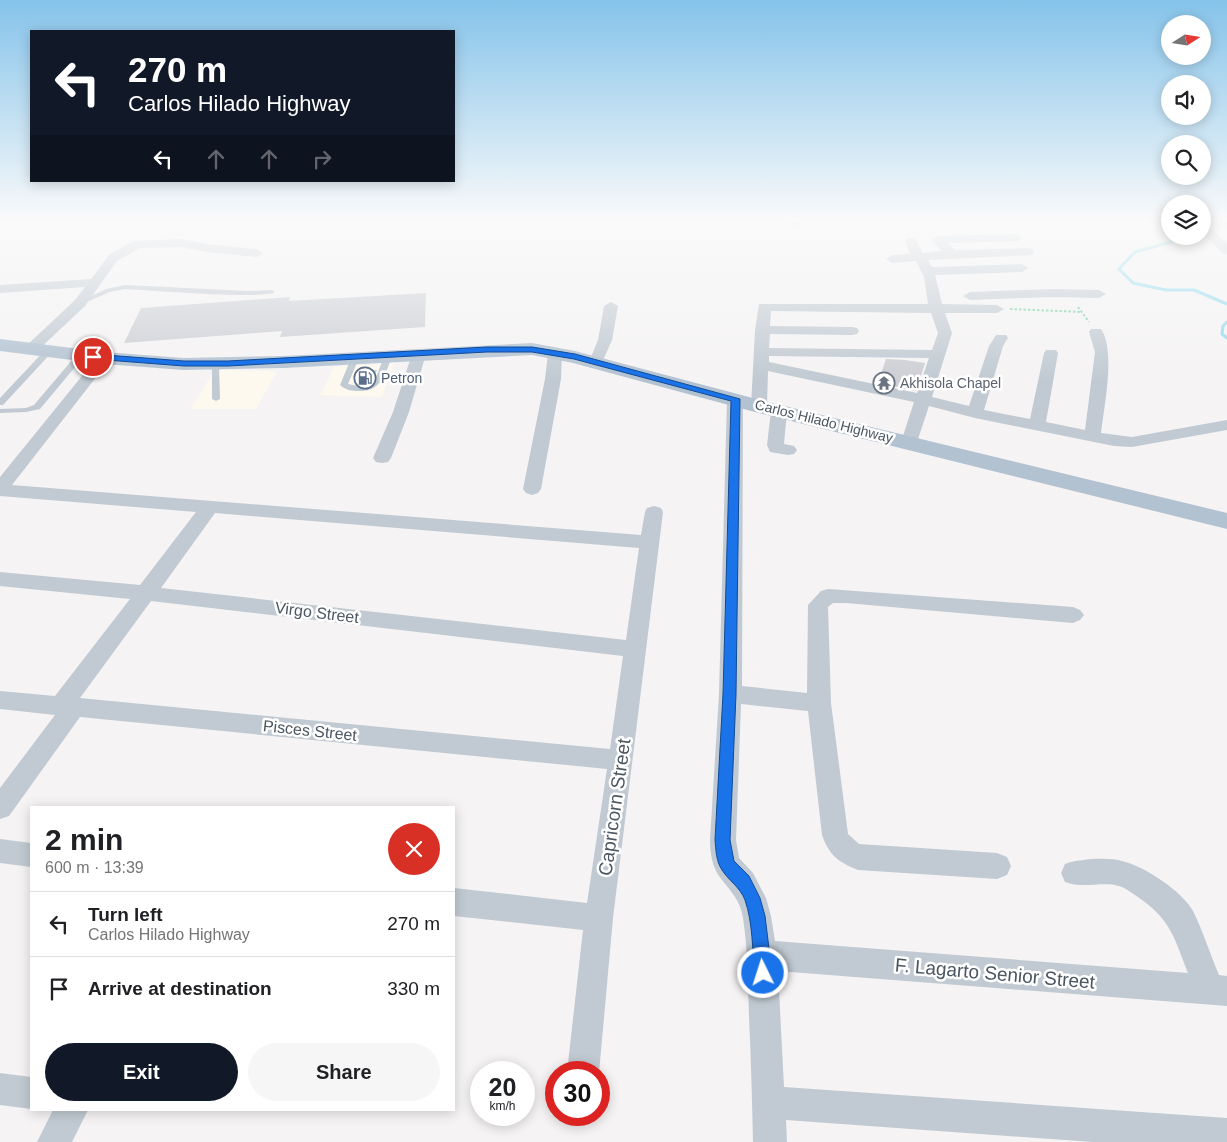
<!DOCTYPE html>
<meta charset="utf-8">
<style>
body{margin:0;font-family:Arial,sans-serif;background:#f6f6f6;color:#202124;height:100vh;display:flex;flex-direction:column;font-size:19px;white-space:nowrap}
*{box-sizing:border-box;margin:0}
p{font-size:16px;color:#757577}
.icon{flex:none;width:28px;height:28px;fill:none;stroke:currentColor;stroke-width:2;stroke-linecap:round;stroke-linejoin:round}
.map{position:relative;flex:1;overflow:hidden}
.details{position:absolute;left:30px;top:806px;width:425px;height:305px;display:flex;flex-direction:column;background:#fff;border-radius:0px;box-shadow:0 2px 12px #0003}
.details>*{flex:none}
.hud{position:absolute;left:30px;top:30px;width:425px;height:152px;border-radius:0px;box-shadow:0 2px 12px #0003;background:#111827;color:#fff;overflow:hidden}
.needle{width:32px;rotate:78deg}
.fabs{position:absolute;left:1161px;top:15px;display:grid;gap:10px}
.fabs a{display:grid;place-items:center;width:50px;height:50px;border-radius:50%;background:#fff;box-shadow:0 2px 12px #0003;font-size:25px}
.speed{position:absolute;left:470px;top:1061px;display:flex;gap:10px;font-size:25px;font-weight:700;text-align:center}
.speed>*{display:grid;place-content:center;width:65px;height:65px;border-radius:50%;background:#fff;box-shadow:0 2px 12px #0003;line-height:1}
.speed small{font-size:12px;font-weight:400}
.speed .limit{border:8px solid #d22;background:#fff;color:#111}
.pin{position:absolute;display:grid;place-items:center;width:42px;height:42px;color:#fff;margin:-21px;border:2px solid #fff;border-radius:50%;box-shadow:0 1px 5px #0007}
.me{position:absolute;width:55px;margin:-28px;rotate:356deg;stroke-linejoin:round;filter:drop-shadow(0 0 4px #0008)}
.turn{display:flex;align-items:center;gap:18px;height:105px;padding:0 15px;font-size:22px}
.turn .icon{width:65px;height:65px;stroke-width:2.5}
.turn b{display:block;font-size:35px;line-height:42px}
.lanes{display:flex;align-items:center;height:48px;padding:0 15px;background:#0003;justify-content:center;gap:25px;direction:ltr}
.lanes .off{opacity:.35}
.round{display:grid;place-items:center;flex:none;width:52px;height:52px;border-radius:26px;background:#f6f6f6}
.summary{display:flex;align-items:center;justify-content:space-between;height:85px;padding:0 15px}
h1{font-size:30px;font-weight:700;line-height:38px}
.button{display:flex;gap:10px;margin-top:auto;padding:10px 15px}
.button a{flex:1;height:58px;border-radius:30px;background:#111827;color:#fff;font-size:20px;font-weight:700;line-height:58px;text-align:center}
.button a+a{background:#f6f6f6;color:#202124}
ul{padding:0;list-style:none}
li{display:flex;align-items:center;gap:15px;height:65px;padding:0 15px;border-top:1px solid #e0e0e0}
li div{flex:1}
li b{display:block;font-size:19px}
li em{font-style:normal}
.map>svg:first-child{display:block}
</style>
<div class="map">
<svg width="1227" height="1142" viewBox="0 0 1227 1142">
<rect width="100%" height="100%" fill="#f5f3f3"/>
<path fill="#fdf9ef" d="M394 363 382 397 320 395 334 367Z
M215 370 277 371 256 409H190Z"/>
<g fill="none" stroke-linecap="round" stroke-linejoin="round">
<path stroke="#90daee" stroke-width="3" d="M1153 220 1170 228
M1182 236V239L1135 252 1119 269 1133 283 1166 290H1194L1227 304
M1227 322 1223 326 1222 334 1227 338"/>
</g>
<path fill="#cdcfd5" d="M426 293 425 327 280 337 282 331 124 343 141 308 290 297 289 301Z
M886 359 905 360 925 363 916 391 878 383Z
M359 370H377L373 379 364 385 354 383Z"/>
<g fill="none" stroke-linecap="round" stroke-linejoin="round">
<path stroke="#7ad0a6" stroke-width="2" stroke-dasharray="2.5 2" stroke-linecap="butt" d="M1078 307 1089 322
M1010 309 1082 312"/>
<path fill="#c1cad2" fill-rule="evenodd" d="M125 285 249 291 272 290 275 292C263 300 148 290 125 289L110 292 82 304 77 303 106 289Z
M46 349H52L53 351 3 405H0V398Z
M78 353H84L85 355 40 409 26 412 0 413V409L26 408 34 405Z
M385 354H388L392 356C386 373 381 392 359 391 352 391 345 390 340 385L352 356H358L359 358 348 384 364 387 375 380Z
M212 362H215L219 364 220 399 216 401 212 399Z"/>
<path fill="#c1cad2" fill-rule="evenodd" d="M790 220H802L798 227 794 228 788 225Z
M1202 220H1227V226H1208L1227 243V254L1223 253 1202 233Z
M1015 234 1019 235 1021 238 1019 241 947 243 956 250 1028 248 1032 249 1034 252 1032 255 928 260 932 267 1022 264 1028 268 1022 272 935 275 942 304 997 305 1004 309 997 313H945L952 333 932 397 969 406 989 346 996 335H1006L1008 338 1003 346 984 410 1030 419 1044 353 1046 350H1056L1058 353 1046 422 1085 430 1095 352 1089 332 1091 329H1101C1116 351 1104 406 1101 433L1132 437 1227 420V430L1132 447 1114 446 975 418 929 406 917 442 915 446H903L901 442 914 402 768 371 767 406 765 409H753L751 406 755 330 759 304H928L924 277 916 261 892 263 886 259 892 255 910 254 905 241 907 238H915L923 253 941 251 932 240 938 236ZM771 311 931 313 938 333 932 350 769 348 770 334 852 335 857 334 859 331 857 328 852 327 770 326ZM769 356 929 358 917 393 769 362Z
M181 239 207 244 257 249 263 253 257 257 207 252 181 247 140 248 117 261 85 306 36 352H26L24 349 26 346 75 300 85 287 0 293V285L91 279 109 255 133 241Z
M1054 289 1099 290 1106 294 1099 298 1054 297 970 300 963 296 970 292Z
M611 302 618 306 612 340 601 365H591L589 362 598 340 604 306Z
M555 349 560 350 562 353 561 379 541 489 538 493 532 495 526 493 523 489 545 379 548 353 550 350Z
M419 350 424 351 426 354 409 412 391 458 388 462 382 463 376 462 373 458 393 412 412 354 414 351Z
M104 354 109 355 111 358 12 485 641 535 645 512 647 508 654 506 661 508 663 512 613 918 599 1073 567 1072 583 930 454 916V888L587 903 607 769 80 717 9 816 0 819V788L55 715 0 709V691L55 696 130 599 0 586V572L140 585 196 512 0 496V477L99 355ZM215 513 639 548 626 640 161 588ZM151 601 623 656 610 749 80 698Z
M735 394 741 396 743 399 742 686 807 693 808 605 821 591 828 589 1073 607 1080 610 1084 615 1080 620 1073 623 846 603H833L828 607 831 703 848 834 859 844 997 853 1007 857 1011 866 1007 875 997 879 858 870C838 862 829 855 822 835L808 711 741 704 736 840 739 858 753 873 766 898 771 916 775 941 1188 973C1175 940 1172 922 1142 900 1135 895 1126 888 1119 886 1102 881 1084 889 1065 882L1061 873 1065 864C1078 859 1109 857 1122 861 1144 866 1182 891 1193 911 1203 931 1210 954 1219 975L1227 976V1006L778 971 784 1087 1227 1118V1142H1093L786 1120 787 1142H753C752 1100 751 1058 749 1017 748 984 748 951 743 918 740 899 730 891 719 876 712 866 710 852 710 840L719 694 727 399 729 396Z
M779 406 785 408 787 411 784 444 794 446 797 450 794 454 788 455 770 452 767 445 771 411 773 408Z
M0 839 31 843V867L0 863Z
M0 1073 31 1077V1109L0 1105Z
M53 1110H88L72 1142H37Z"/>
<path fill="#b3c2d1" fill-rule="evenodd" d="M0 339 104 352 184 358 284 356 532 343 575 351 764 401 1227 513V529L751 411 573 363 532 355 284 368 184 370 104 364 0 351Z"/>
</g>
<linearGradient id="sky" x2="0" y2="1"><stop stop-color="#85c3ea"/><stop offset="0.58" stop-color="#fafafa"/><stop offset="1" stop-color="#fafafa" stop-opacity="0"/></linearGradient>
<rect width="1227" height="380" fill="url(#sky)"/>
<path fill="#1a73e8" stroke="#114b97" d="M487 347H532L575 354 740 399 736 694 730 840 734 861 749 876 760 898 765 916 772 973 769 979 763 981 757 979 755 973C752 950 753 923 745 900 740 887 729 881 722 870 716 861 716 850 715 840L723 694 731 401 574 359 532 352H487L228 366H184L93 359 89 357 93 354 184 361H228Z"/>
<defs>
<g id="fuel-ring" transform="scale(1.125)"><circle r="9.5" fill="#fff" stroke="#5c6f8a" stroke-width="1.5"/><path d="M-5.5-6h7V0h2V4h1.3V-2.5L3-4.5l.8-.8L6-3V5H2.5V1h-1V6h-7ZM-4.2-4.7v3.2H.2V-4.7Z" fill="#5c6f8a"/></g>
<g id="temple-ring" transform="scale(1.125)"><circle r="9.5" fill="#fff" stroke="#6b7280" stroke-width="1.5"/><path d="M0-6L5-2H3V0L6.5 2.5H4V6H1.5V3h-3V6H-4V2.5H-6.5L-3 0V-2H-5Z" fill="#6b7280"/></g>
</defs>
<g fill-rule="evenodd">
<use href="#fuel-ring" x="365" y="378"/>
<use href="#temple-ring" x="884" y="383"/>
</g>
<g text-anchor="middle" stroke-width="5" stroke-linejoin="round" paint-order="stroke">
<g font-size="14" fill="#4e5e75" stroke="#fff" text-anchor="start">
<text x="381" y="383">Petron</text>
</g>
<g font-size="14" fill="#5b616d" stroke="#fff" text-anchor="start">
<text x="900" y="388">Akhisola Chapel</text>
</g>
<g font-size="14" fill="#4a5661" stroke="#fff">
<text transform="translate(824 421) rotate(14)" y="5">Carlos Hilado Highway</text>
</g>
<g font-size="16" fill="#4a5661" stroke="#fff">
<text transform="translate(317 612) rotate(7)" y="6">Virgo Street</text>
<text transform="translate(310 730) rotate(6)" y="6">Pisces Street</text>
</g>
<g font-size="19" fill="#4a5661" stroke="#fff">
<text transform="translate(614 807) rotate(-82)" y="7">Capricorn Street</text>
<text transform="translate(995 973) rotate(5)" y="7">F. Lagarto Senior Street</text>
</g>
</g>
</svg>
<div class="fabs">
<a><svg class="needle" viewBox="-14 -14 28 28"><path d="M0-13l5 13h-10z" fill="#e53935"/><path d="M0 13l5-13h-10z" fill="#757577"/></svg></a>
<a><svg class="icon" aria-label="sound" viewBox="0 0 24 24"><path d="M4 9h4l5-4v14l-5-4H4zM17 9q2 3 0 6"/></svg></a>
<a><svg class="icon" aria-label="search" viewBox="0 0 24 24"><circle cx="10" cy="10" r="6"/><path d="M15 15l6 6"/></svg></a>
<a><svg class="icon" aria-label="layers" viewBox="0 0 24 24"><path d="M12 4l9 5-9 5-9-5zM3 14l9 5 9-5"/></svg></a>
</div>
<div class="speed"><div>20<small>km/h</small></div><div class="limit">30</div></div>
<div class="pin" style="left:93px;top:357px;background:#d93025"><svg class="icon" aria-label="arrive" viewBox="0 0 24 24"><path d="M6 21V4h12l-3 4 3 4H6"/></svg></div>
<svg class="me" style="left:763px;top:973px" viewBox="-20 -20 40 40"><circle r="17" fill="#1a73e8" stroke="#fff" stroke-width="3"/><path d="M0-11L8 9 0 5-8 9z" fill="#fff"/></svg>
<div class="hud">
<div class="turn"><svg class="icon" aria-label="left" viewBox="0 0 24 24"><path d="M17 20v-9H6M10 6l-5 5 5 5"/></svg><div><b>270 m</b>Carlos Hilado Highway</div></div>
<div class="lanes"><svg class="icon" aria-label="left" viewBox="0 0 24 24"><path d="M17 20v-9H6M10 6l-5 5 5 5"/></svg><svg class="icon off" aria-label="ahead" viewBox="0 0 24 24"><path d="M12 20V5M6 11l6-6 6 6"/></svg><svg class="icon off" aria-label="ahead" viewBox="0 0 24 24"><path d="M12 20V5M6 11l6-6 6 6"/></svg><svg class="icon off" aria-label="right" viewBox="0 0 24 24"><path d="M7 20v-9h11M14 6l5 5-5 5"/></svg></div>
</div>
<section class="details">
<div class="summary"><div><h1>2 min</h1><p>600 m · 13:39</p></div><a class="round" style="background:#d93025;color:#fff"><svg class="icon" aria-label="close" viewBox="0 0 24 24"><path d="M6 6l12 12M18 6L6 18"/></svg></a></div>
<ul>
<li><svg class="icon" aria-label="left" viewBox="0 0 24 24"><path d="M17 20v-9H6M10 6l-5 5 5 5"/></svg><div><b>Turn left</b><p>Carlos Hilado Highway</p></div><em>270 m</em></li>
<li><svg class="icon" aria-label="arrive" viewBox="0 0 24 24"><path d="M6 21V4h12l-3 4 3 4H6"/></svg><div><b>Arrive at destination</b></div><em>330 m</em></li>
</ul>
<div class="button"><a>Exit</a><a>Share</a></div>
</section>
</div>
